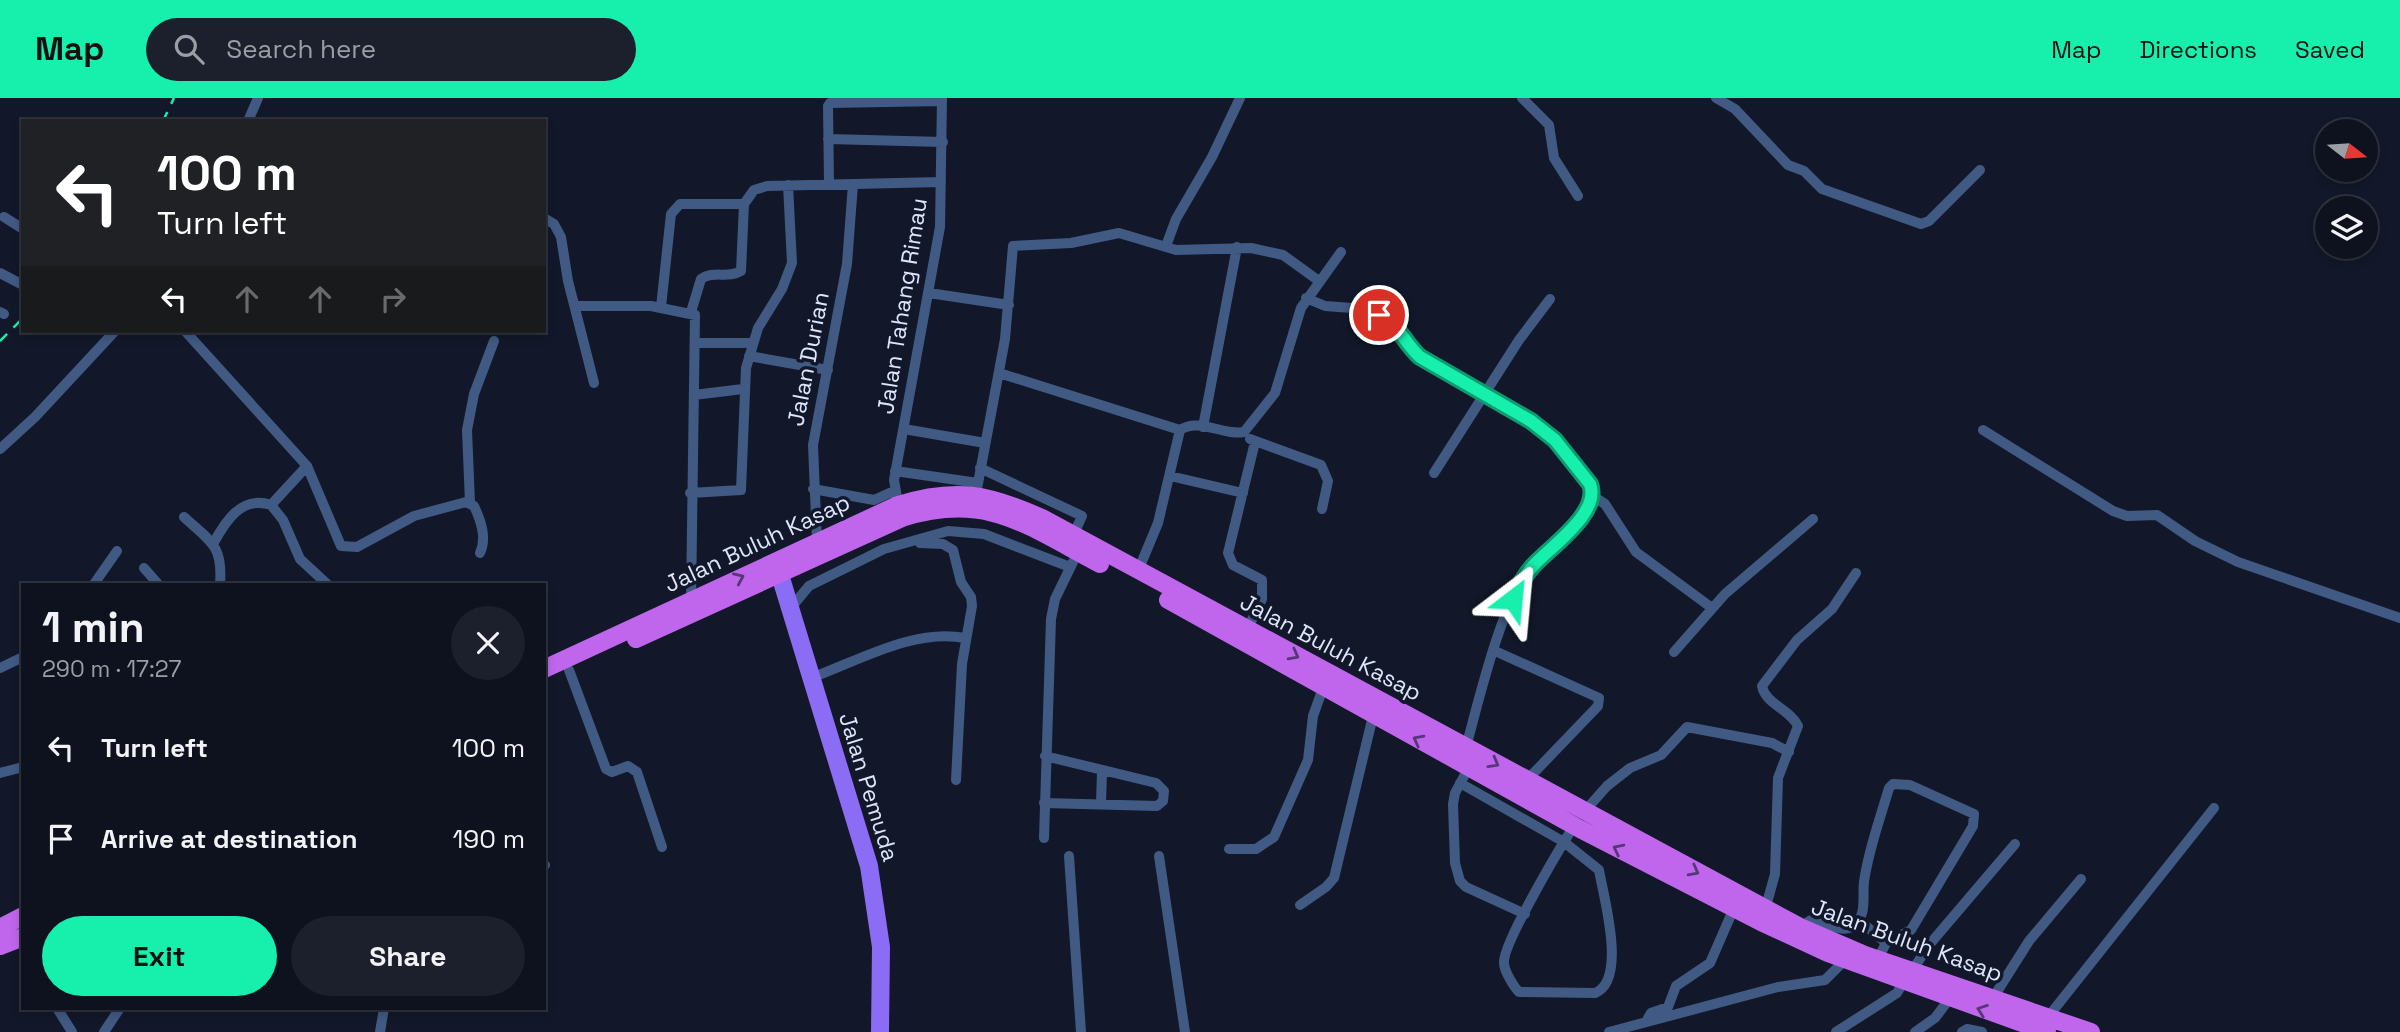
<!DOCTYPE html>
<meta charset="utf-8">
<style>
body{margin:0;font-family:"Space Grotesk",sans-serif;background:#1c202c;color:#f1f3f6;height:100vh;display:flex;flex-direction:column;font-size:26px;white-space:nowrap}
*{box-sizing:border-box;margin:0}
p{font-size:23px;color:#9b9ea4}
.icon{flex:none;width:38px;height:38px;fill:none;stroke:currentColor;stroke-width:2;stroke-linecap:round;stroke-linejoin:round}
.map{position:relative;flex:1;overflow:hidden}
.sheet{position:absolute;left:21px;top:485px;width:525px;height:427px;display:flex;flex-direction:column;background:#0e121f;border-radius:0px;box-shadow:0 4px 10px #0003,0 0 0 2px #2e323d}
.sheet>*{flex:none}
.banner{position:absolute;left:21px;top:21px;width:525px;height:214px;border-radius:0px;box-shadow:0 4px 10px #0003,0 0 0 2px #2e323d;background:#202124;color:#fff;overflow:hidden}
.needle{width:46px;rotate:107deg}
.buttons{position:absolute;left:2315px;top:21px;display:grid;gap:14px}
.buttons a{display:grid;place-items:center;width:63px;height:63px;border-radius:50%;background:#0e121f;box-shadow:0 4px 10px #0003,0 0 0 2px #2e323d;font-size:35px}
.pin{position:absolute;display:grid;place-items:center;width:60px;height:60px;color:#fff;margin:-30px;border:4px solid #fff;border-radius:50%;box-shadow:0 2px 7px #0007}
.me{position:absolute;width:77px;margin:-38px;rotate:29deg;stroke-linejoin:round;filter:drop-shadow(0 0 5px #0008)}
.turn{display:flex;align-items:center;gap:24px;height:147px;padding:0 21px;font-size:32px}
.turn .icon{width:91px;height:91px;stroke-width:2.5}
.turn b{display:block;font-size:49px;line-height:60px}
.lanes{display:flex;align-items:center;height:66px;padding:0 21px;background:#0003;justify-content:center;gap:35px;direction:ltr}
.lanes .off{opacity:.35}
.round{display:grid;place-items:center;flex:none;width:74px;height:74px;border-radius:37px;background:#1c202c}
.summary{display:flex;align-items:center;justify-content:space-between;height:119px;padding:0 21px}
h1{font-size:42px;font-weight:600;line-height:52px}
.cta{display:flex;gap:14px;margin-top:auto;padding:14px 21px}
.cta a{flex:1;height:80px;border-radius:42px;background:#17efad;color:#111;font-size:28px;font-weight:600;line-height:80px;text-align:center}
.cta a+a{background:#1c202c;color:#f1f3f6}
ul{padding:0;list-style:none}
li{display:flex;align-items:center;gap:21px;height:91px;padding:0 21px}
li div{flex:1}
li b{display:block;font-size:26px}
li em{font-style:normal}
header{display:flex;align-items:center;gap:42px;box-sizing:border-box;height:98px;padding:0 35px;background:#17efad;color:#111}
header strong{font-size:33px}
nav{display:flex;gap:38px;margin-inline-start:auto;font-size:24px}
.search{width:490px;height:63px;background:#1c202c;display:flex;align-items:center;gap:18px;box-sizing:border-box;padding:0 24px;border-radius:38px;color:#9b9ea4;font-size:26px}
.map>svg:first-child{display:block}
</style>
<header>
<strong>Map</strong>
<div class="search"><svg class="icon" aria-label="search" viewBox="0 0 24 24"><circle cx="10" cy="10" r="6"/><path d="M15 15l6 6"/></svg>Search here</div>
<nav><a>Map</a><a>Directions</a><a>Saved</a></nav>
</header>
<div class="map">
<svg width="2400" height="934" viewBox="0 0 2400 934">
<rect width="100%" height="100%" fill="#121829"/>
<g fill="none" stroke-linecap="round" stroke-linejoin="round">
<path stroke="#415a84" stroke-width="10" d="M1522 0 1549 27 1554 60 1578 98
M1716 0 1735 11 1788 67 1804 73 1822 91 1921 126 1929 123 1980 72
M248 23 258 0
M828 41 943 44
M829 86 828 8 830 5 942 3
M4 119 23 131
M544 120 554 126 561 139 568 183 594 285
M1166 148 1176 121 1212 59 1240 0
M0 175 23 187
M929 195 1009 207
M1306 200 1325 208 1352 210 1386 220 1420 259 1542 332 1563 352 1592 391C1595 422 1546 450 1528 473 1500 510 1479 602 1466 649
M577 208H651L695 217 691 502
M661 209 671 116 680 106H744L754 92 767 88 941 84
M0 214 4 216
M691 214 701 181C713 172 728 181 741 173L744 106
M185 233 307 368 341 448 357 449 414 418 466 404 474 408C481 423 487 440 480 455
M696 245H753
M749 258 828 272
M999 275 1180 332C1198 319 1224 338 1244 334L1275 295 1301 210 1341 154
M694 297 743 291
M1203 329 1237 149
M904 331 985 345
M1983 332 2113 413 2127 418 2157 417 2195 443 2238 464 2400 520
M1250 341 1321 367 1328 383 1322 411
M0 351 35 319 115 233
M980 370 1082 418 1073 438
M895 373 978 385
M1434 375 1519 242 1550 201
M1170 378 1243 395
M813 391 874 402 894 393
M690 395 741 392 746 270 758 230 782 191 792 165 788 87
M976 396 1005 241 1013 148 1071 145 1119 135 1176 152 1251 150 1283 157 1319 183
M1593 398 1605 406 1636 454 1712 510
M470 405 467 332 474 296 494 243
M271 407 307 368
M899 411 894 382 940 129 942 0
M184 419C211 444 223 447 220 486
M817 444 813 347 847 166 853 86
M920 445 943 446 953 452 961 484 971 499 972 508 962 566 956 682
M213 446C225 424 241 397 271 407L283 422 300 461 327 486
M144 470 158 486
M1138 473 1158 425 1180 332
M94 486 117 453
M790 511 809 488 884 451 948 433 984 436 1070 469
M1247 532 1262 501V482L1233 467 1228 455 1255 344
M1495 553 1599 600 1598 608 1526 683
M1674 554 1725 496 1813 421
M0 570 23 559
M569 572 606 671 612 674 628 668 637 674 662 749
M811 580C858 563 914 530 965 540
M1469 669 1455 695 1453 706 1455 765 1460 783 1466 789 1525 816
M0 675 23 669
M1460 685 1564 744 1599 772C1603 797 1628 882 1595 895L1519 894C1514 889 1504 873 1504 865 1502 847 1561 748 1574 728
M1044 705 1157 708 1163 703 1164 693 1156 685 1045 658
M1101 706 1102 673
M1584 714 1607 688 1630 670 1661 657 1687 629 1772 645 1789 654
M1044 740 1051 521 1055 501 1073 464
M1229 751H1256L1274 739 1308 662 1313 618 1323 590
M1069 758 1081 934
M1159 758 1185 934
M544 767H545
M1300 807 1326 789 1334 780 1373 618
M1765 812 1775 776 1778 680 1798 628C1790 611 1765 606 1762 588L1797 542 1832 511 1856 475
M1859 822 1886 845
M1800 829 1811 822C1822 824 1842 835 1852 829 1868 819 1862 798 1864 784 1868 753 1880 721 1889 690L1893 686 1910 687 1974 716 1973 728 1911 832 1886 845 1878 861
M1912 873 1929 847 2015 746
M1993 900 2029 843 2081 781
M57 910 72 934
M2048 919 2214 710
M1648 920 1651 915 1668 909 1676 888 1710 865 1734 810
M104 934 120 910
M380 934 384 910
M1609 934 1778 889 1825 882 1845 862
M1836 934 1897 895 1904 883
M1915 934 1935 920 1950 900
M1962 934 1967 931 1982 934"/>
<path stroke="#8a6cf5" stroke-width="18" d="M776 464 869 768 881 849 880 934"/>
<path stroke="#bf66ec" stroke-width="18" d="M1168 502 1580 731 1761 824 1828 855 2047 934
M636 541 902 420C987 393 1027 428 1100 466
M544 571 898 407C956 389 988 396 1042 420L1800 829 1865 857 2091 934
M0 830 23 818
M0 848 23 839"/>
<path stroke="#17efad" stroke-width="2.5" stroke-dasharray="10 9" stroke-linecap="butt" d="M163 23 174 0
M0 243 23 220"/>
</g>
<defs><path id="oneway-chevron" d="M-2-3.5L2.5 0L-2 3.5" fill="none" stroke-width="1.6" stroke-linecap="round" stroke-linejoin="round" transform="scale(1.75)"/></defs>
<g stroke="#573777">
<use href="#oneway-chevron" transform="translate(739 480) rotate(-24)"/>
<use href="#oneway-chevron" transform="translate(1294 557) rotate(28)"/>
<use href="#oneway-chevron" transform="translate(1418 642) rotate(-152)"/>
<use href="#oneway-chevron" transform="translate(1494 665) rotate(30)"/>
<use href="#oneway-chevron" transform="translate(1618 751) rotate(-153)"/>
<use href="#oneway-chevron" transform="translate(1694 773) rotate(28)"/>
<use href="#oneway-chevron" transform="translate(1982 912) rotate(-160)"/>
</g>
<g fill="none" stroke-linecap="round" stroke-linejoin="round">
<g stroke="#0f9b70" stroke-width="18">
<path id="route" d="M1379 217C1398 225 1405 246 1420 259L1531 323 1555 342 1590 386C1601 415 1550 449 1533 468 1524 478 1518 490 1513 501"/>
</g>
<use href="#route" stroke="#17efad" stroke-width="12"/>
</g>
<g text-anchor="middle" stroke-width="7" stroke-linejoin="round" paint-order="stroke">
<g font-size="23" fill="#dde6fd" stroke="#121829">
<text transform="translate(902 208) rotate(-81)" y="8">Jalan Tahang Rimau</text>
<text transform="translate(808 261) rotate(-79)" y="8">Jalan Durian</text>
<text transform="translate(757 445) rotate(-25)" y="8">Jalan Buluh Kasap</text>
<text transform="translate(1331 549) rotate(28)" y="8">Jalan Buluh Kasap</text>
<text transform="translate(869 689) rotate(73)" y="8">Jalan Pemuda</text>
<text transform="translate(1907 842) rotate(20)" y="8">Jalan Buluh Kasap</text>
</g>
</g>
</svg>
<div class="buttons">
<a><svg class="needle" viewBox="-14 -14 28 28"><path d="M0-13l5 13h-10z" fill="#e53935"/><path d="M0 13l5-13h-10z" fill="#9b9ea4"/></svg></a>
<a><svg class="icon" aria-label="layers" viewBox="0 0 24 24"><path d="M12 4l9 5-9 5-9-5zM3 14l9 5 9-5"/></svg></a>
</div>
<div class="pin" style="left:1379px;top:217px;background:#d93025"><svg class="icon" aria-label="arrive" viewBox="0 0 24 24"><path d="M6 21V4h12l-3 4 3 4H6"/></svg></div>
<svg class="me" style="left:1513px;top:501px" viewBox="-20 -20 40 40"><path d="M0-17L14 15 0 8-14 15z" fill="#17efad" stroke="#fff" stroke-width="4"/></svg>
<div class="banner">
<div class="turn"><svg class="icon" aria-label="left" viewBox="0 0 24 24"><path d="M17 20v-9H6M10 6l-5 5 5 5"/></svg><div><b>100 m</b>Turn left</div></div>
<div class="lanes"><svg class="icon" aria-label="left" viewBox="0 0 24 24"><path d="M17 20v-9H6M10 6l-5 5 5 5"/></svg><svg class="icon off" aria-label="ahead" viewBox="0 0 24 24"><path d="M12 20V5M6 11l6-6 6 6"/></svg><svg class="icon off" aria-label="ahead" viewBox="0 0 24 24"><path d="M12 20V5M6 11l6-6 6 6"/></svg><svg class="icon off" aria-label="right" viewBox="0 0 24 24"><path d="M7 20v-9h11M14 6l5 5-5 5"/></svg></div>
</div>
<section class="sheet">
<div class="summary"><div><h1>1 min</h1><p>290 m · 17:27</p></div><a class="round"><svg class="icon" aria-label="close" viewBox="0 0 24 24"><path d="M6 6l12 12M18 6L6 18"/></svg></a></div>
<ul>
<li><svg class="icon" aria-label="left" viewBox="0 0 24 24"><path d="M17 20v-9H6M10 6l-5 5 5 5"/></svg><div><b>Turn left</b></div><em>100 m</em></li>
<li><svg class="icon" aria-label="arrive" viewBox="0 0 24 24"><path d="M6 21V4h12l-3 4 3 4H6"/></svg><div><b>Arrive at destination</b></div><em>190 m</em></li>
</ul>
<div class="cta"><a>Exit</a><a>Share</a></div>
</section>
</div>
